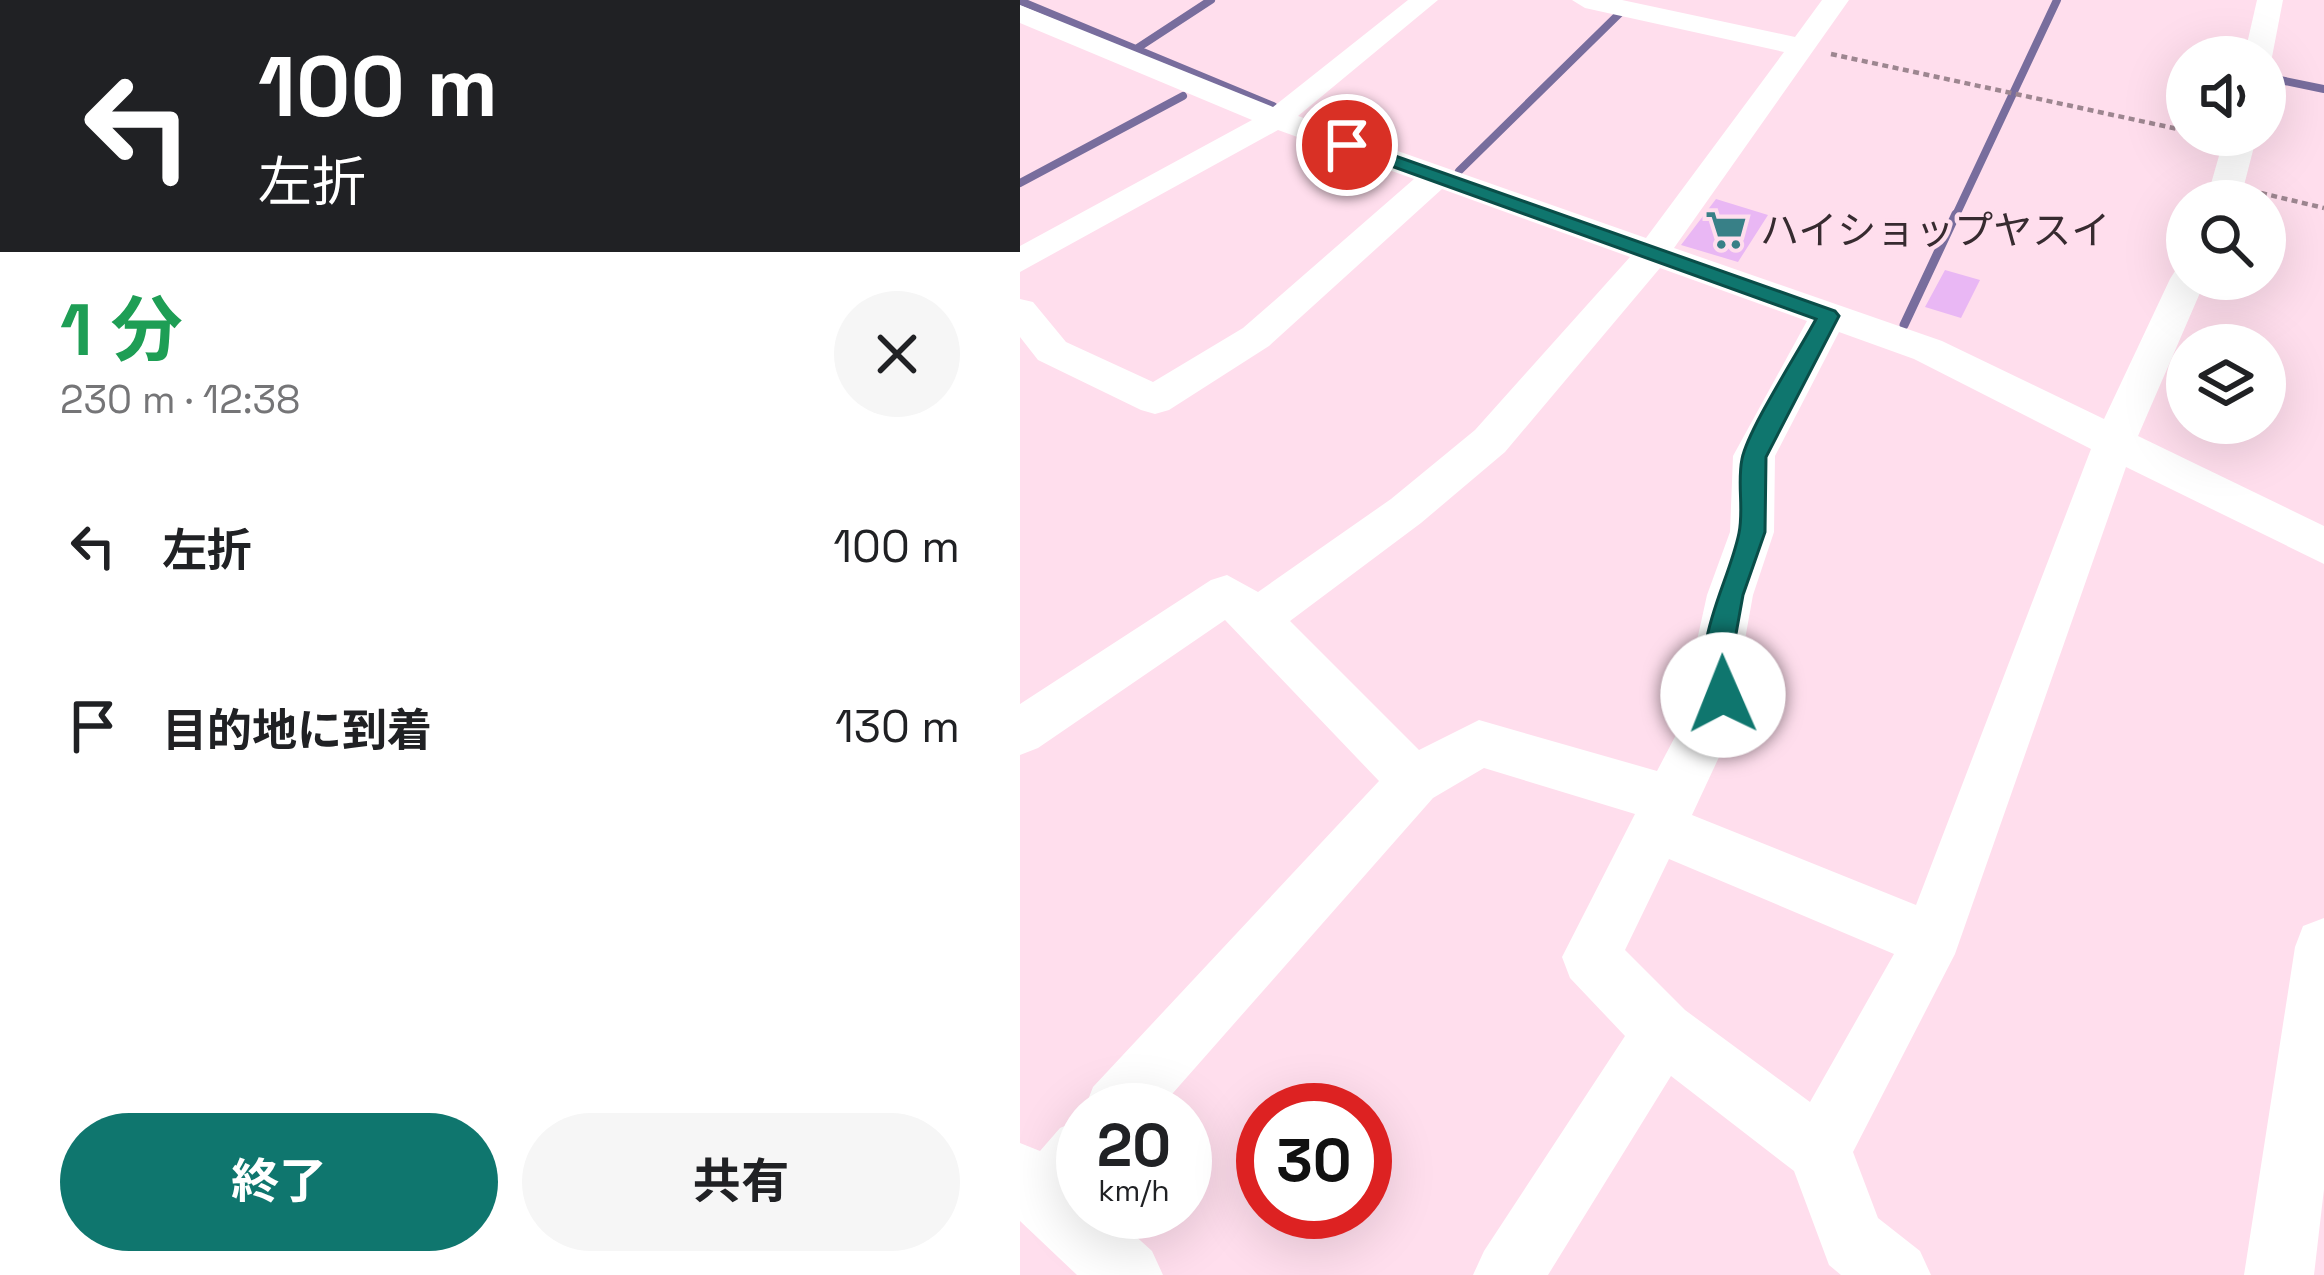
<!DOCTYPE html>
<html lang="ja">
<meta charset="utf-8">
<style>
body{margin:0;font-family:"Space Grotesk","Noto Sans JP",sans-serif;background:#f6f6f6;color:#202124;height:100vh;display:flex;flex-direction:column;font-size:45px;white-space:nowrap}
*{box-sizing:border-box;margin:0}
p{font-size:39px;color:#757577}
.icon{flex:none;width:66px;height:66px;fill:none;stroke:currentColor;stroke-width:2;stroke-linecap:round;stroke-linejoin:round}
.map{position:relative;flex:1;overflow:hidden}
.drawer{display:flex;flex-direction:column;background:#fff;width:1020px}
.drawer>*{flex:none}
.guide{background:#202124;color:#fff;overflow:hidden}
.buttons{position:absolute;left:1146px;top:36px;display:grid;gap:24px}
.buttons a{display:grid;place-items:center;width:120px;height:120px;border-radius:50%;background:#fff;box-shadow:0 12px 48px #0002;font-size:60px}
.speed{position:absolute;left:36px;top:1083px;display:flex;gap:24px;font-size:60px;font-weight:700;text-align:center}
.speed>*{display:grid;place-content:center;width:156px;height:156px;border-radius:50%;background:#fff;box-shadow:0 12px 48px #0002;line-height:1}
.speed small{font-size:30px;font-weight:400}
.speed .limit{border:18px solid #d22;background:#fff;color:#111}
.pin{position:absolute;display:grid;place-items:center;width:102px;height:102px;color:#fff;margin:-51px;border:6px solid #fff;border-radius:50%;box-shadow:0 3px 12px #0007}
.me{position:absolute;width:132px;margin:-66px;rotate:359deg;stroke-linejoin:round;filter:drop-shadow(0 0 9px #0008)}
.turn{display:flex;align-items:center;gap:42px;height:252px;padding:0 60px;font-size:54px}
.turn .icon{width:156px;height:156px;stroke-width:2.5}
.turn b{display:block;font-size:84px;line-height:102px}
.round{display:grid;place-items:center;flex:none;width:126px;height:126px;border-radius:63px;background:#f6f6f6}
.overview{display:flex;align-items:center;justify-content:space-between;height:204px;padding:0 60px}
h1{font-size:72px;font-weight:700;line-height:90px;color:#1e9e55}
.primary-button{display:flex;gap:24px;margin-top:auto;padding:24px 60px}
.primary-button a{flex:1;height:138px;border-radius:72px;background:#0f766e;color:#fff;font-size:48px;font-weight:700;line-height:138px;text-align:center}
.primary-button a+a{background:#f6f6f6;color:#202124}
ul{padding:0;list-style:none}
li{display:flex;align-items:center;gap:36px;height:180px;padding:0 60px}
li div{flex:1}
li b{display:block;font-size:45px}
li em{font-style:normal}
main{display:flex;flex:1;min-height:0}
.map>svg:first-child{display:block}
</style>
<main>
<section class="drawer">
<div class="guide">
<div class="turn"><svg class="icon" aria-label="left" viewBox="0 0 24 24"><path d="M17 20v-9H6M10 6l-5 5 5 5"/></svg><div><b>100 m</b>左折</div></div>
</div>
<div class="overview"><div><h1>1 分</h1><p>230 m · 12:38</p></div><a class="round"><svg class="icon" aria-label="close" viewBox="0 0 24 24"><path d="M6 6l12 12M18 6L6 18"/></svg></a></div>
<ul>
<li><svg class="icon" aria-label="left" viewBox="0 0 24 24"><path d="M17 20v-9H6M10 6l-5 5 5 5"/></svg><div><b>左折</b></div><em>100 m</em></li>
<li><svg class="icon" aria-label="arrive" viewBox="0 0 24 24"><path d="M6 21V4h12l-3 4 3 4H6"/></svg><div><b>目的地に到着</b></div><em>130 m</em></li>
</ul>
<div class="primary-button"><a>終了</a><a>共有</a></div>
</section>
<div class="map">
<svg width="1304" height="1275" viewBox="0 0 1304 1275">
<rect width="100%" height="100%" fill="#ffdeed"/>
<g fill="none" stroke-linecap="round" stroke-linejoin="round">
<path stroke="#786d9d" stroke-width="8" d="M0 1 253 106
M116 49 191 0
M1250 78 1304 89
M439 171 601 12
M0 183 163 96
M935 217 1037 0"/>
<path stroke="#786d9d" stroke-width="9" d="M884 325 936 214"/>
</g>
<path fill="#e9b7f4" d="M696 199 748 215 718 262 661 245Z
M925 270 960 280 941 318 905 307Z"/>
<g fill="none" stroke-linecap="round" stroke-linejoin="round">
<path stroke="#9d8690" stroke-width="4.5" stroke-dasharray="6 4.5" stroke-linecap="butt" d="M811 54 1167 131
M1241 193 1304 208"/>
<path fill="#fff" fill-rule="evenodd" d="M388 0H418L278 116 626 238 764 52 565 8 552 0H602L775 37 802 0H829L654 248 922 341 1084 419 1150 279 1155 271 1167 268V279H1186L1118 436 1304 526V564L1106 467 935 954 833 1152 858 1218 900 1251 911 1275H821L809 1265 774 1171 651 1076 528 1275H453L464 1251 605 1036 550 978 542 957 615 814 464 768 413 798 138 1110H64L73 1087 359 781 205 620 18 748 0 755V704L191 580 207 575 238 592 371 499 455 430 610 257 422 189 249 346 149 410 135 414 121 410 18 360 0 337V299L13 302 46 342 133 382 223 328 394 179 258 130 0 272V246L232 120 0 23V5L253 107ZM640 268 787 321 713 456 710 532 687 595 676 645 678 693 637 771 459 720 399 750 270 621 401 523 485 452ZM819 332 894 359 1071 449 896 905 672 815 728 695 724 645 733 595 754 532 755 456ZM649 859 874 954 790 1102 665 1010 605 950Z
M1237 0H1263L1252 57 1245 64V57H1224Z
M1205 135H1237L1220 201H1186Z
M1304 918V1189L1294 1275H1224L1275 947 1283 926Z
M63 1118V1212H89L132 1251 143 1275H57L0 1221V1143L20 1151 40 1128Z"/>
</g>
<path fill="#0f766e" stroke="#0a4d48" stroke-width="3" d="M327 139 815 311 819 316 746 457 745 532 723 595 714 645 717 695 713 704 703 708 693 704C666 648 708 587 719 533 724 509 717 483 722 459 728 429 779 351 796 319L321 148V141Z"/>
<defs>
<g id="supermarket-bare" transform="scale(3.24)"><path d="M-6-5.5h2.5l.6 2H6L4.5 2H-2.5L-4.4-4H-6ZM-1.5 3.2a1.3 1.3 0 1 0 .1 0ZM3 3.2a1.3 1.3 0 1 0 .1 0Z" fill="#388087" stroke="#ffdeed" stroke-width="2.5" paint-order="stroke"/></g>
</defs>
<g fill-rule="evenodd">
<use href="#supermarket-bare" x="706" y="230"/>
</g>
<g text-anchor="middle" stroke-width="9" stroke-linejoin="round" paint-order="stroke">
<g font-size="39" fill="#372b30" stroke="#ffdeed" text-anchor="start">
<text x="740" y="244">ハイショップヤスイ</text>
</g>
</g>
</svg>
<div class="buttons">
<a><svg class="icon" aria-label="sound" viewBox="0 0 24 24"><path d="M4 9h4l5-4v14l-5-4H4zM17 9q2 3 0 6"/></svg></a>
<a><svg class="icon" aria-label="search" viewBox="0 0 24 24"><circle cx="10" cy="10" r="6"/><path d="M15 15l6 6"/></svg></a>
<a><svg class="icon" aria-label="layers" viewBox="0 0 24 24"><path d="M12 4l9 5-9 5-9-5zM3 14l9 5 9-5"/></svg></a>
</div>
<div class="speed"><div>20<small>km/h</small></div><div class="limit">30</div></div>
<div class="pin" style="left:327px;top:145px;background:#d93025"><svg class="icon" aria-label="arrive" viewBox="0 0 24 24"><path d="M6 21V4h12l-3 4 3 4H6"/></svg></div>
<svg class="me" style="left:703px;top:695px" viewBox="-20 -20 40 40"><circle r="19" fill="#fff"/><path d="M0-13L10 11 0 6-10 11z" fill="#0f766e"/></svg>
</div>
</main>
